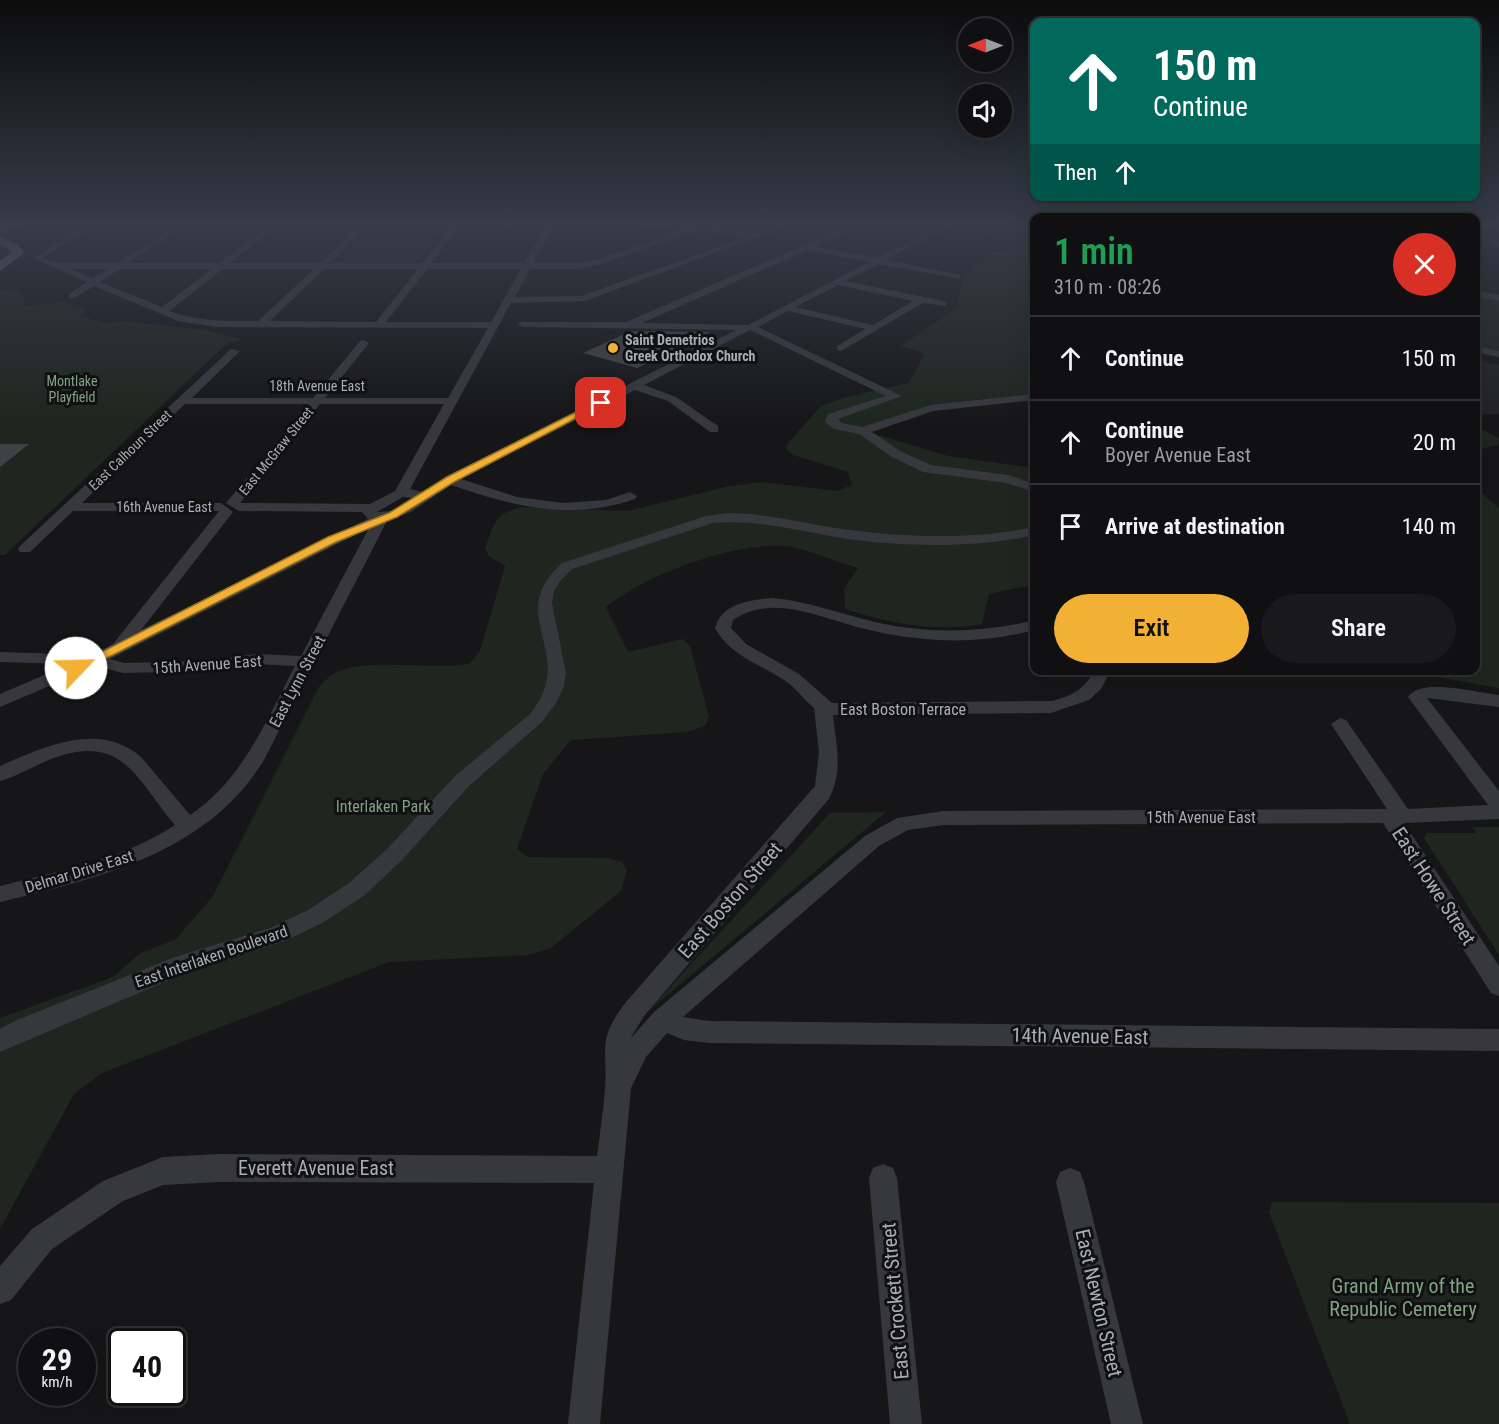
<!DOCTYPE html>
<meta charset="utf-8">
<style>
body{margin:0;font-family:"Roboto Condensed",sans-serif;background:#19191b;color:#f1f3f6;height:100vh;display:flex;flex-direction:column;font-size:22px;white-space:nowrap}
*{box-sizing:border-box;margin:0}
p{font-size:20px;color:#9c9d9f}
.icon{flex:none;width:33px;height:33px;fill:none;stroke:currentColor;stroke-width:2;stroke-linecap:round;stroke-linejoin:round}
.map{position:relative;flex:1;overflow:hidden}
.side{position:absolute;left:1030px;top:213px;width:450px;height:462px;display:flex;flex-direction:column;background:#101012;border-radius:12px;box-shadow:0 6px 24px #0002,0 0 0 2px #303032}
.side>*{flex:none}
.top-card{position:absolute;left:1030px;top:18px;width:450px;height:183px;border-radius:12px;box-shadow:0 6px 24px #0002,0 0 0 2px #303032;background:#00695c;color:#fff;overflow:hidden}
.needle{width:39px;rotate:270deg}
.buttons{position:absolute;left:958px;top:18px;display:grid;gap:12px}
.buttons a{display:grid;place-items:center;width:54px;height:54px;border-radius:50%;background:#101012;box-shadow:0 6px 24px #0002,0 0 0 2px #303032;font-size:30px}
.speed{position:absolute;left:18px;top:1328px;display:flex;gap:12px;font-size:30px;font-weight:700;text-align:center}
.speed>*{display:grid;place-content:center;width:78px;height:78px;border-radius:50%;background:#101012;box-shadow:0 6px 24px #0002,0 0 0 2px #303032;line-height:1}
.speed small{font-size:15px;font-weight:400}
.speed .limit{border:3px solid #111;border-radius:9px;background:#fff;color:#111}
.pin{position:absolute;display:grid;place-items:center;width:51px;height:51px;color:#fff;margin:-26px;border-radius:12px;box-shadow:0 3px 9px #0006}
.me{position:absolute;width:66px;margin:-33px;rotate:66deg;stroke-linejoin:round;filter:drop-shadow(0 0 4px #0008)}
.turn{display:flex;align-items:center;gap:21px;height:126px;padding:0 24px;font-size:27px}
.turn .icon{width:78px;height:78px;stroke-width:2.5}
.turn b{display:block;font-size:42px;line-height:51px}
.then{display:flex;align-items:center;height:57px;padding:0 24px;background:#0003;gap:12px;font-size:22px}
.round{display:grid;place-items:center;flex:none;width:63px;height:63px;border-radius:32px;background:#19191b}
.headline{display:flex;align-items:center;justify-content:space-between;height:102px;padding:0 24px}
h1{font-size:36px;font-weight:600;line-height:45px;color:#1e9e55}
.primary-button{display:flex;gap:12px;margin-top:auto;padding:12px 24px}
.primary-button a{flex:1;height:69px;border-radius:36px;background:#f2b134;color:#111;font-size:24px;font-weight:600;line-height:69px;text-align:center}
.primary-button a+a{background:#19191b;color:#f1f3f6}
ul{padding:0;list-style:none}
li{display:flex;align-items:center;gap:18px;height:84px;padding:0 24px;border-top:2px solid #303032}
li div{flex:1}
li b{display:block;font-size:22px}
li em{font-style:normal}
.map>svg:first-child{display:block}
</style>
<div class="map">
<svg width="1499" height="1424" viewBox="0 0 1499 1424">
<rect width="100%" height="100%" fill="#161618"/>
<path fill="#222225" d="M374 225H447L415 263H336Z
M1476 360 1499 365V414L1476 415Z"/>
<path fill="#1e261f" d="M979 225H1035V397L950 405 865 431 948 456 1035 468V584L989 594 982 624C938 633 887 623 845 609L844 589 858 568C836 562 804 547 782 546 731 543 645 575 606 607L628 652 683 639 690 646 709 717 705 726 687 732 571 740 543 774 517 849 528 857 608 858 622 862 627 870 621 891 551 948 528 955 389 962 102 1073 74 1094 0 1229V1018L113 977 139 954 176 939 213 896 319 687C323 683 328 677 333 674 361 657 432 670 469 664L480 651 505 566 489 556 485 549C494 525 494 513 522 507L628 511 725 487 761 482 837 491 852 485 848 472 793 455 786 449 788 443 821 406 843 398 908 383 924 356 921 352 901 346 957 308C965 265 973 261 1015 256Z
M0 290 22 292 25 306 65 302 86 311 81 316 105 323 125 321 206 330 245 340 230 342 222 348 5 555H0Z
M1476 296 1499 301V354L1476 349Z
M1476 426 1499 438 1498 445 1476 450Z
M1476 488 1499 508V688L1431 676 1413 671 1476 670Z
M886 812 646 1013 830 813Z
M1473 827H1499V955L1424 838 1427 833H1476Z
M1272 1202 1499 1203V1424H1350L1269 1212Z"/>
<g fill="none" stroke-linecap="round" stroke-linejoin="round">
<path stroke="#2c353c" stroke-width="2" d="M990 254 1035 255"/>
</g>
<path fill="#404145" d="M631 331 710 332 637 368 583 353Z
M0 444H29L0 467Z"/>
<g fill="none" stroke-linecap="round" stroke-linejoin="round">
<path fill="#37383d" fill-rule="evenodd" d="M86 225H95L43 258 57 263H117L177 225H186L128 263H219L269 225H278L230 263H320L360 225H369L330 263H422L453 225H461L431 263H524L546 225H554L533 263H578L599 259 688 228 636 227 632 225H709L752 235 779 225H790L585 301 511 303 410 489 423 492 445 477 736 330 523 327 518 324 520 322H626L851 225H862L816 246 877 258 942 225H952L886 260 960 275V279L879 264 845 281 943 301 946 302V306L923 303 841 351 837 350V346L865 329 788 311 758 327 902 396 838 419 842 423 862 427 931 405 1035 394V400L933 411 872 432 900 451 931 465 1008 475 1035 484V492L1006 483 923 472 892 457 859 434 834 429 825 422 828 414 886 396 750 330 644 385 676 397 718 426V432H710L668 401 635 390 461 479 517 497 563 503 606 500 630 492 637 496 635 499C570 521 514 507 451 485L411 512 387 521 264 760C207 853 99 878 0 902V886C59 871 124 859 175 825 135 778 123 732 51 759 34 766 18 776 0 781V766C44 747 100 720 142 758L190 815C242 781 267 719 295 666L255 664 210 671 123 673 96 666 0 707V694L70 664 0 662V652L92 655 113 644 219 511H73L30 552H20L18 549 20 546 231 349 240 351 192 398H313L360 341 364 340 369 343 325 398H448L488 328 217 327 178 321 94 286 75 298H69V294L87 282 33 258ZM702 229 744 238 581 296 515 297 530 269H578L601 264ZM808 250 869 262 748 325 642 323ZM70 269H108L93 278ZM120 269H212L162 307 100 282ZM223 269H314L258 321C228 321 198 322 169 311ZM324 269H418L376 322 270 321ZM427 269H521L491 322H386ZM838 285 913 301 873 325 795 307ZM185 404H308L226 503 239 511 362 512 368 519 141 630 233 512 221 503H82ZM320 404H444L395 491 370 504 240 503ZM403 497 413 498 392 511 377 512ZM369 528 301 656 255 654 210 661 124 663 110 659Z
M1476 231 1499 242V247L1476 236Z
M1476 290 1499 295V301L1476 296Z
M1476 346 1499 351V357L1476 352Z
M727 513C769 513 809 525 850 530 907 538 979 539 1035 527V535C979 548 905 547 848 539 803 532 759 519 713 523L572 569 560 581 554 591 552 603 566 673 564 686 556 703 542 722 469 786 402 860 365 895 324 922 285 941 188 972 0 1052V1029L17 1020 175 957 270 928 308 910 349 883 388 848 455 776 530 714C580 653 502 617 562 563L706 516Z
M772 598C808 601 841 614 875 622 928 634 982 633 1035 620V630C996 640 956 643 916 638 896 636 876 632 857 627 817 616 771 594 733 620L731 628 746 644 799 674 832 703 1051 701C1070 697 1086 689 1094 670H1111L1101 689 1089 700 1051 713 833 715C836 743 844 773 828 800L644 1016 630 1039 654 1012 865 836 897 818 943 811 1387 809 1331 724 1340 718 1346 720 1408 809 1488 805 1408 697C1421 677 1477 693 1499 695V707L1427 698 1499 791V819L1404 823 1499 966V996L1491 993 1383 823 943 825 908 830 879 846 683 1017 709 1021 1499 1029V1051L709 1043 684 1040 667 1033 646 1057 631 1088 600 1424H568L594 1183 218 1182 163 1185 123 1201 52 1249 11 1300 0 1304V1266L32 1229 103 1181 163 1157 218 1154 597 1156C600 1134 603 1112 605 1090 608 1048 596 1041 626 1002L815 786 819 752 814 708C804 700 797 689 787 682 761 664 731 657 715 628 722 603 750 600 772 598Z
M883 1164 893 1168 897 1178 922 1424H890L869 1178 873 1168Z
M1070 1168 1080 1172 1084 1182 1143 1424H1111L1056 1182 1060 1172Z"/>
<path fill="#53555c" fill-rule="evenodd" d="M0 225H27L0 231Z"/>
<path fill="#63666e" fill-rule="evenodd" d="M0 237 18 244 24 253 0 271V261L12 252 0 244Z"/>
</g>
<linearGradient id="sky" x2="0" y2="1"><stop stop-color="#0c0c0d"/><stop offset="0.53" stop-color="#363c48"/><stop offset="1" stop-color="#363c48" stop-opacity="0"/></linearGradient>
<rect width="1499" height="424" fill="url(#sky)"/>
<path fill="#f2b134" stroke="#9d7322" stroke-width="1.5" d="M598 401 605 403 454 482 397 517 336 542 81 671 76 672 70 668 328 537 389 513 447 477Z"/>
<circle fill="#f2b134" stroke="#111113" stroke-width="2" cx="613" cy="348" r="6"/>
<g text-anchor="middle" stroke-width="6" stroke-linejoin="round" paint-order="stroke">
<g font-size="14" font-weight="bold" fill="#a8adb8" stroke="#111113" text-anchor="start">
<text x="625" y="345">Saint Demetrios<tspan x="625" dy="16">Greek Orthodox Church</tspan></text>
</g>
<g font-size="14" fill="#7fa381" stroke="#111113">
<text x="72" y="386">Montlake<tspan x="72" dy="16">Playfield</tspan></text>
</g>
<g font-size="14" fill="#a8adb8" stroke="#111113">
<text x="317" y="391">18th Avenue East</text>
<text transform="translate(130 450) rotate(-44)" y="5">East Calhoun Street</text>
<text transform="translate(276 451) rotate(-51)" y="5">East McGraw Street</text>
<text x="164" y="512">16th Avenue East</text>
</g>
<g font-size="16" fill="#a8adb8" stroke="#111113">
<text transform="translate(207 664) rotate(-4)" y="6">15th Avenue East</text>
<text transform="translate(297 681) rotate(-62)" y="6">East Lynn Street</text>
<text x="903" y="715">East Boston Terrace</text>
<text x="1201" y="823">15th Avenue East</text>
<text transform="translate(79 871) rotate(-17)" y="6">Delmar Drive East</text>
<text transform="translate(211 956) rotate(-19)" y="6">East Interlaken Boulevard</text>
</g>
<g font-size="16" fill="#7fa381" stroke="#111113">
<text x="383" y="812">Interlaken Park</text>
</g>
<g font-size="20" fill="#a8adb8" stroke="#111113">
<text transform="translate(1434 886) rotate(57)" y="7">East Howe Street</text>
<text transform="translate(730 900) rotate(-49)" y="7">East Boston Street</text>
<text transform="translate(1080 1036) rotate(1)" y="7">14th Avenue East</text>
<text x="316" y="1175">Everett Avenue East</text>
<text transform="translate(895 1301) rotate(-95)" y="7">East Crockett Street</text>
<text transform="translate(1099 1303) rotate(77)" y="7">East Newton Street</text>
</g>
<g font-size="20" fill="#7fa381" stroke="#111113">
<text x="1403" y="1293">Grand Army of the<tspan x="1403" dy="23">Republic Cemetery</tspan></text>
</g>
</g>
</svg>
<div class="buttons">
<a><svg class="needle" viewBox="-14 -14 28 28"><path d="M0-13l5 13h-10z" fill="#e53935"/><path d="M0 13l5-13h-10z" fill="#9c9d9f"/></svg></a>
<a><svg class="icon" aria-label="sound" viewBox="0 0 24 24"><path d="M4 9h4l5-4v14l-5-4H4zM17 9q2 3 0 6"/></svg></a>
</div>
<div class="speed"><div>29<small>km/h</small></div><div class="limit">40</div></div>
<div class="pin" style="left:601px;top:403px;background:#d93025"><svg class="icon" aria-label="arrive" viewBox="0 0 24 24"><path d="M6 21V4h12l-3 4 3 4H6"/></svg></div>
<svg class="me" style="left:76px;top:668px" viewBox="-20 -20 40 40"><circle r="19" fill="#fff"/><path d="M0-13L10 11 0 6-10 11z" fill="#f2b134"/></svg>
<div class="top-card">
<div class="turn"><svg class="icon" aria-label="ahead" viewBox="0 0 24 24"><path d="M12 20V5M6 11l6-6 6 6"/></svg><div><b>150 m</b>Continue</div></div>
<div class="then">Then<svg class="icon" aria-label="ahead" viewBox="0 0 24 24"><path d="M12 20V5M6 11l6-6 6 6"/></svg></div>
</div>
<section class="side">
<div class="headline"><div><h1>1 min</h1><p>310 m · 08:26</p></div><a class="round" style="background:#d93025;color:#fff"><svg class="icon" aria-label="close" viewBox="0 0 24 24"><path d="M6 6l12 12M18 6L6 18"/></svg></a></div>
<ul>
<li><svg class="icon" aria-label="ahead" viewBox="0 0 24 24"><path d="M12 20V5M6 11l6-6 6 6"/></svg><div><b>Continue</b></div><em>150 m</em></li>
<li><svg class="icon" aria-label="ahead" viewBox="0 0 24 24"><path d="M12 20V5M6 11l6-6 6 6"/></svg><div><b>Continue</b><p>Boyer Avenue East</p></div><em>20 m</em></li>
<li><svg class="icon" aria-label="arrive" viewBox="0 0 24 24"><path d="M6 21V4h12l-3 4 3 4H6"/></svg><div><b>Arrive at destination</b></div><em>140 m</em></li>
</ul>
<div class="primary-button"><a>Exit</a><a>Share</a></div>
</section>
</div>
